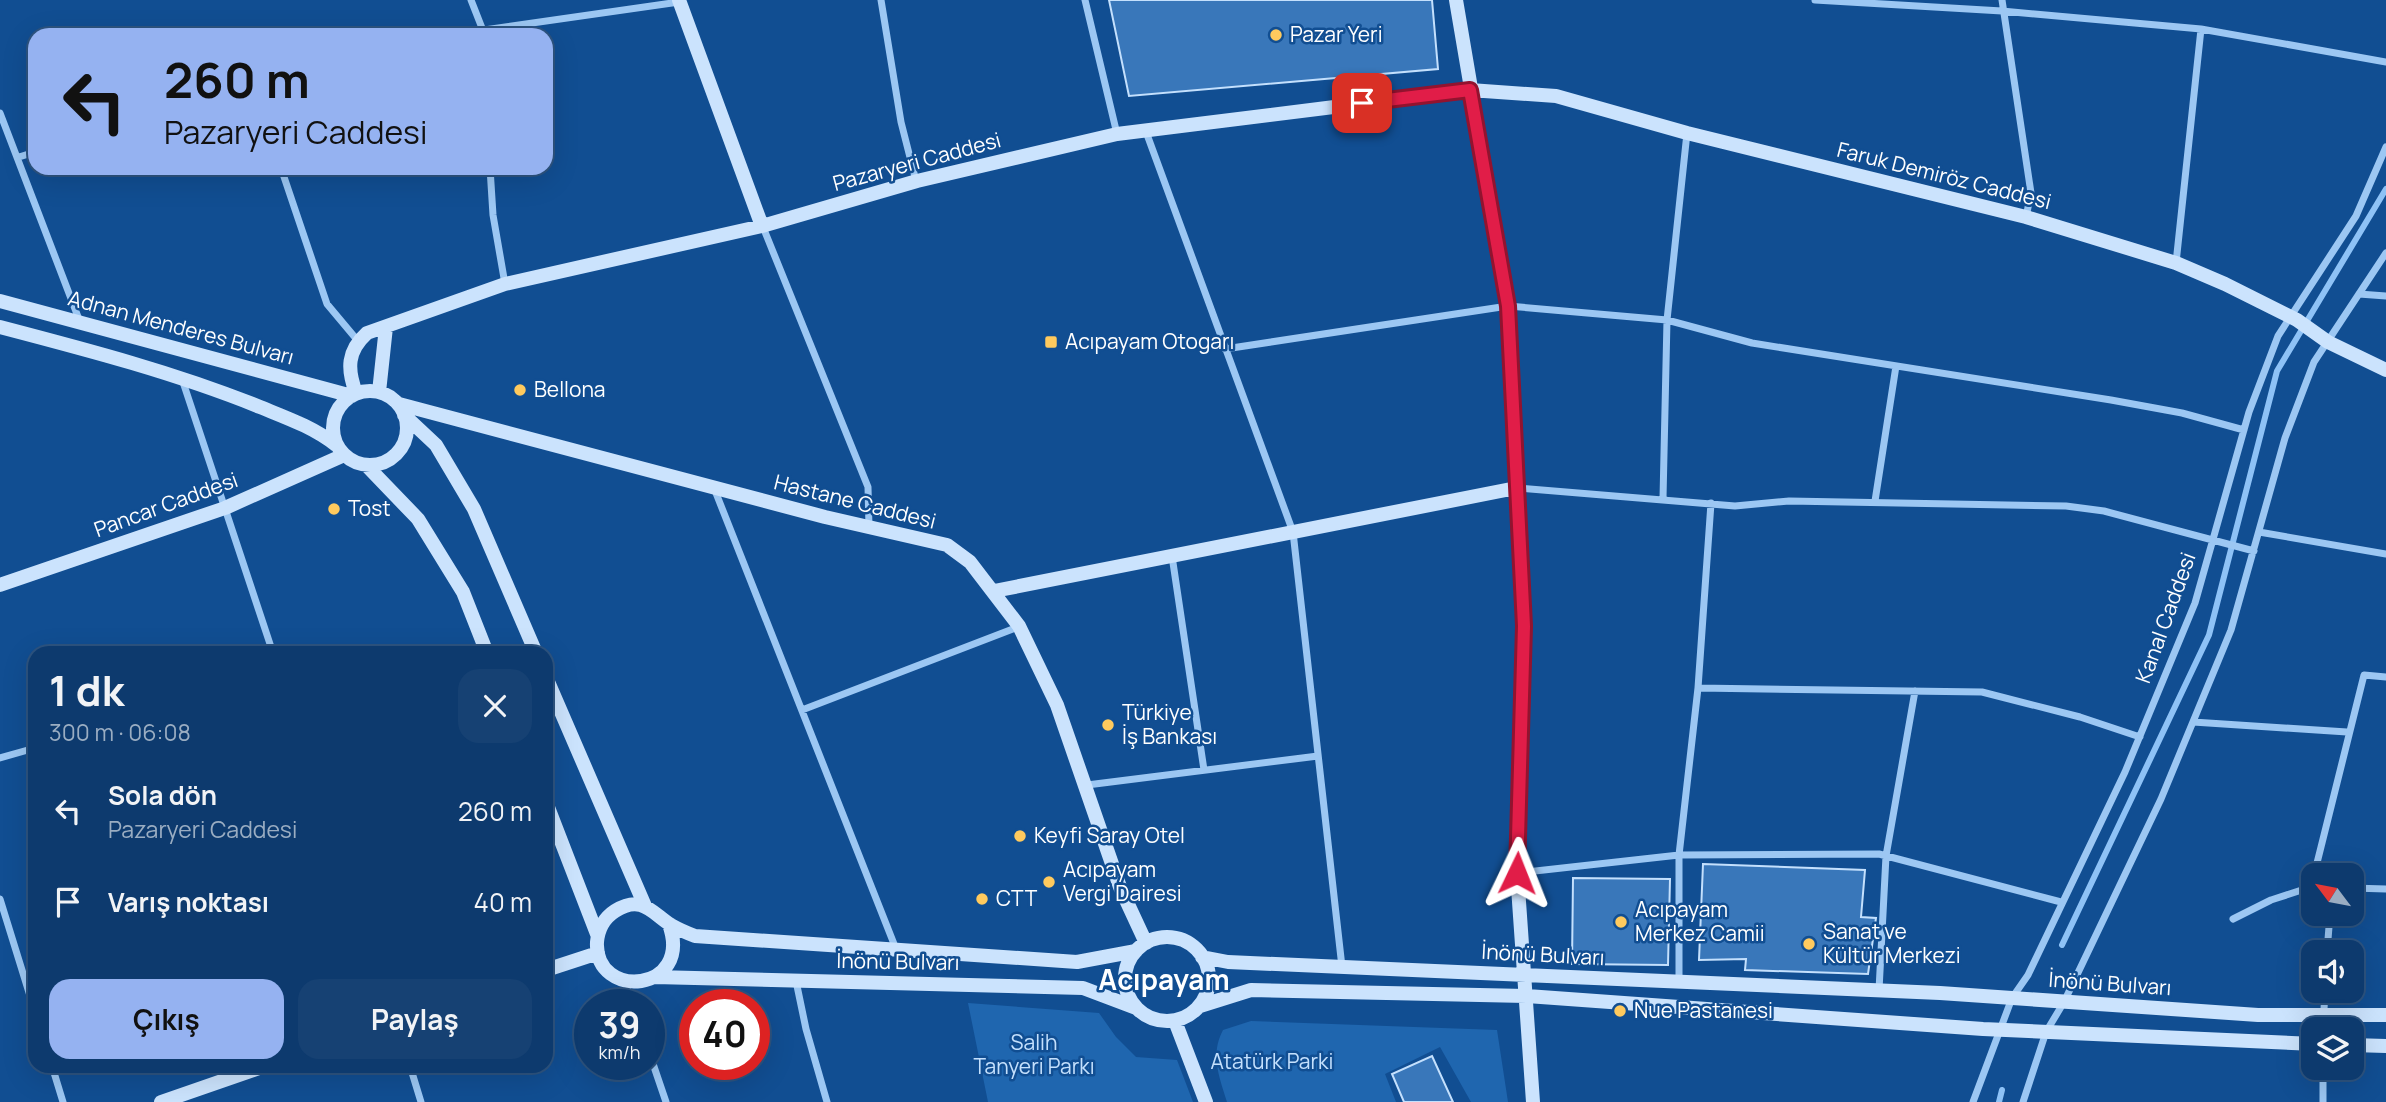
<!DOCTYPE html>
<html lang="tr">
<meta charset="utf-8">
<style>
body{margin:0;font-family:Manrope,sans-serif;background:#164173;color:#f1f3f6;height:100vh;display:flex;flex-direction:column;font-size:26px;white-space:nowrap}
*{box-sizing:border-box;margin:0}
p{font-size:23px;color:#9aadc2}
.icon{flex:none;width:38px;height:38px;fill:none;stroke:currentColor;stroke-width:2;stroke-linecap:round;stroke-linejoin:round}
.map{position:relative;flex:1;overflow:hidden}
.sheet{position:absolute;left:28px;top:646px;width:525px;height:427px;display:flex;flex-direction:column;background:#0d3a6e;border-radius:21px;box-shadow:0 7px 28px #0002,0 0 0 2px #2d5481}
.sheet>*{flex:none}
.guide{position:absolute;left:28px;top:28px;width:525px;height:147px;border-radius:21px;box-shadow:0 7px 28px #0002,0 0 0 2px #2d5481;background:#95b2f1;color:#111;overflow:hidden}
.needle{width:46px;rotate:302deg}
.controls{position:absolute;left:2301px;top:863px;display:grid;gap:14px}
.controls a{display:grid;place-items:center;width:63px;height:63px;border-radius:14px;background:#0d3a6e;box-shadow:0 7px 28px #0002,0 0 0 2px #2d5481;font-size:35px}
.speed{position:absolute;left:574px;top:989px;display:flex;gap:14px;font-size:35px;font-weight:700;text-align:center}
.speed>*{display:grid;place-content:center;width:91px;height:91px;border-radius:50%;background:#0d3a6e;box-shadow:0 7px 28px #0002,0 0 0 2px #2d5481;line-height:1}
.speed small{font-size:18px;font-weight:400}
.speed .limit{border:10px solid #d22;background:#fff;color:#111}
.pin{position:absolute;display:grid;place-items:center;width:60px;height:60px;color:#fff;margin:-30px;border-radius:14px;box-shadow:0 4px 10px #0006}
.me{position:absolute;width:77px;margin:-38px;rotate:2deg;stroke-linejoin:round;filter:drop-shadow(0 0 5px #0008)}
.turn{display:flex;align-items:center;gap:24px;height:147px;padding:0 21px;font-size:32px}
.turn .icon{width:91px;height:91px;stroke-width:2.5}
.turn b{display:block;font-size:49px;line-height:60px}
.round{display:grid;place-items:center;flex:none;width:74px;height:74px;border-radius:21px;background:#164173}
.headline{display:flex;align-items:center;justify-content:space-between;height:119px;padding:0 21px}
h1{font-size:42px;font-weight:700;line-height:52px}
.button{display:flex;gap:14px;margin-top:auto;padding:14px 21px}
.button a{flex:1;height:80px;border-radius:21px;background:#95b2f1;color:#111;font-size:28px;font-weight:700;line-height:80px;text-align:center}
.button a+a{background:#164173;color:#f1f3f6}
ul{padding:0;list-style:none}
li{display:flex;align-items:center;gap:21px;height:91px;padding:0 21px}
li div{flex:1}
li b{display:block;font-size:26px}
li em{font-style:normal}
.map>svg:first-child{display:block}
</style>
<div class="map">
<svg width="2386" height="1102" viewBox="0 0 2386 1102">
<rect width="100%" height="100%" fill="#114e92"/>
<path fill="#1f66af" d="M968 1003 1099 1013 1116 1037 1136 1057 1177 1060 1193 1102H988Z
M1251 1021 1497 1030 1508 1102H1471L1440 1047 1385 1074 1396 1102H1227C1219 1076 1210 1055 1223 1030Z"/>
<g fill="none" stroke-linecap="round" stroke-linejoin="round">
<path stroke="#8ec2f6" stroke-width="6" d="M2062 945 2209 635 2277 371 2386 189
M1999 1102 2002 1090"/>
</g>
<path fill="#3977ba" stroke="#c4e0fd" stroke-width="2" d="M1109 0H1432L1438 69 1129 96Z
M1703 864 1865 870 1861 917 1876 918 1868 974 1745 970 1746 959 1699 960Z
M1573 878 1670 879 1668 965 1572 964Z
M1432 1056 1453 1102H1404L1392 1074Z"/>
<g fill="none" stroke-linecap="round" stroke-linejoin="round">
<path stroke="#9cc7f3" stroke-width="7" d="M471 0 482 28
M881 0 901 122 916 181
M1085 0 1117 134
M1815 0 2002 11 2201 29 2386 62
M2002 0 2031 193 2026 217
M449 35 679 2
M0 113 80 322
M1145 129 1293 532 1342 967
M19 157 35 152
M281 168 327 304 358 341
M490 168 493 215 505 284
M763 227 868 487 869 527
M2176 263 2201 29
M2359 294 2386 296
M1225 349 1508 306 1667 320 1752 343 2111 400 2182 413 2244 430
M182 379 273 653
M714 488 896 949
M1517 488 1735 506 1789 501 2066 506 2104 511 2254 551
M1663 498 1667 320 1687 133
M1875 501 1896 366
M2259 532 2386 554
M1172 556 1204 770
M1698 688 1982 692 2080 717 2140 737
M802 710 1018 627
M2193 722 2347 732
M0 758 35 748
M1087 785 1318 756
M1517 873 1679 855 1879 854 2061 902
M2314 875 2364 675 2386 677
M2352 888 2386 889
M0 899 35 1012
M2233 919 2271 900 2314 886
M2327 952 2330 914
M796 981 806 1029 827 1102
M625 982 633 1004
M1679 982V855L1698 688 1711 503
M1879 990 1886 856 1915 691
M2323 1029 2325 990
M649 1052 666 1102
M52 1066 63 1102
M410 1066 421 1102
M2323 1068V1102
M1973 1102 2012 998 2028 975 2125 772 2195 603 2249 412 2278 336 2356 216 2386 147
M2023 1102 2046 1032 2064 1002 2161 799 2231 630 2285 438 2314 362 2386 253"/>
<path stroke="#cbe3fd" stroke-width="14" d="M679 0 762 226
M1456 0 1508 306 1524 626 1517 873 1533 1102
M0 301 352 396
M0 327C88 350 176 373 260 407 287 418 313 427 336 445
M333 428a37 37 0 1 1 74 0a37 37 0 1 1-74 0Z
M379 392 386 327
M356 393C347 369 347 351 367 333L505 284 762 226 917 181 1117 134 1470 90 1556 96 1687 133 2026 217 2176 263 2225 284 2297 320 2328 342 2386 370
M399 404 825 517 947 545 970 562 1019 626 1057 705 1120 887 1146 943
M404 415 436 445 474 509 536 653
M367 466 418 519 463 592 487 653
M0 585 225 508 344 455
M994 591 1516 488
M546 677 645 906
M546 802 597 934
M669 924C694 993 594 1001 597 942 598 930 604 918 615 911 642 894 652 913 671 925 678 929 687 933 695 936L1077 962 1136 951
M1125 979a42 42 0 1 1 84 0a42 42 0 1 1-84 0Z
M1202 957 1228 962 1940 993 2258 1015H2386
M546 970 598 953
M655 977 1083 988 1136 1008
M1200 1006 1251 990 1527 996 1983 1029 2314 1044
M1175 1021 1206 1102
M2352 1045 2386 1046
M161 1102 265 1066"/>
</g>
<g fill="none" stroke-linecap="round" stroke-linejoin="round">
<g stroke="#92132f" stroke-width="18">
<path id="route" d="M1362 103 1470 90 1508 306 1524 626 1517 873"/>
</g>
<use href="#route" stroke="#e11d48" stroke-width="12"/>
</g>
<g fill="#ffca5e" stroke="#114e92" stroke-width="2.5">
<circle cx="1276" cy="35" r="7"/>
<rect x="1044" y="335" width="14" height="14" rx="3.5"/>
<circle cx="520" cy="390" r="7"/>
<circle cx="334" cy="509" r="7"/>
<circle cx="1108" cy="725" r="7"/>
<circle cx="1020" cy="836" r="7"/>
<circle cx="1049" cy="882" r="7"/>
<circle cx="982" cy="899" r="7"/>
<circle cx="1621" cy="922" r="7"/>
<circle cx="1809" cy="944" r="7"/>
<circle cx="1620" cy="1011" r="7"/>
</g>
<g text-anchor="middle" stroke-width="5" stroke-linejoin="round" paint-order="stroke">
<g font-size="21" fill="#fff" stroke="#114e92" text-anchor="start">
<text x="1290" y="42">Pazar Yeri</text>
<text x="1065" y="349">Acıpayam Otogarı</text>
<text x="534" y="397">Bellona</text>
<text x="348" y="516">Tost</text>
<text x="1122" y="720">Türkiye<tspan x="1122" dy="24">İş Bankası</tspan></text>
<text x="1034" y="843">Keyfi Saray Otel</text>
<text x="1063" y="877">Acıpayam<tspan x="1063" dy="24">Vergi Dairesi</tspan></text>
<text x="996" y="906">CTT</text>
<text x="1635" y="917">Acıpayam<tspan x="1635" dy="24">Merkez Camii</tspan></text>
<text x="1823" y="939">Sanat ve<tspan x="1823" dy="24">Kültür Merkezi</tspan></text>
<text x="1634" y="1018">Nue Pastanesi</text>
</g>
<g font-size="21" fill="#fff" stroke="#114e92">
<text transform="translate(917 162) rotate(-15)" y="7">Pazaryeri Caddesi</text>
<text transform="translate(1944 176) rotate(14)" y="7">Faruk Demiröz Caddesi</text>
<text transform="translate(181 328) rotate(15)" y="7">Adnan Menderes Bulvarı</text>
<text transform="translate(855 502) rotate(14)" y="7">Hastane Caddesi</text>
<text transform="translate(166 505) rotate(-20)" y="7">Pancar Caddesi</text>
<text transform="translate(2166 618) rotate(-70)" y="7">Kanal Caddesi</text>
<text transform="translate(1543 955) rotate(3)" y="7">İnönü Bulvarı</text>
<text transform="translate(898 962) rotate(1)" y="7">İnönü Bulvarı</text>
<text transform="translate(2110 984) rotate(4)" y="7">İnönü Bulvarı</text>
</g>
<g font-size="21" fill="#c4e0fd" stroke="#114e92">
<text x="1034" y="1050">Salih<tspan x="1034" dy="24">Tanyeri Parkı</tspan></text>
<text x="1272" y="1069">Atatürk Parki</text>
</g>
<g font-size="28" font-weight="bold" fill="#fff" stroke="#114e92">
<text x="1164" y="990">Acıpayam</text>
</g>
</g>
</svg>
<div class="controls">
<a><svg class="needle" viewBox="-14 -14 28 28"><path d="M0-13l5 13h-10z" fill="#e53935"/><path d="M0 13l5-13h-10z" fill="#9aadc2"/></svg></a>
<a><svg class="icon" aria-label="sound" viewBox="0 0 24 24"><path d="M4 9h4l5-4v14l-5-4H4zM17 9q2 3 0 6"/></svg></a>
<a><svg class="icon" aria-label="layers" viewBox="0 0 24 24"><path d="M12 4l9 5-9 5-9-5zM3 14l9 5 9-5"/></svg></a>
</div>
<div class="speed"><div>39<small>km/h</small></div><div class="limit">40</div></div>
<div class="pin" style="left:1362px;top:103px;background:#d93025"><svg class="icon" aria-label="arrive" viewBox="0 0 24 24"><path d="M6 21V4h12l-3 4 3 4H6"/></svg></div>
<svg class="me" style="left:1517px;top:873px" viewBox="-20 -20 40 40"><path d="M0-17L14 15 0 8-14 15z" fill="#e11d48" stroke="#fff" stroke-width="4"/></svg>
<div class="guide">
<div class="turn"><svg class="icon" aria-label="left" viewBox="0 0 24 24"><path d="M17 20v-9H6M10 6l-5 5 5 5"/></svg><div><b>260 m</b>Pazaryeri Caddesi</div></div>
</div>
<section class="sheet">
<div class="headline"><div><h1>1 dk</h1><p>300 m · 06:08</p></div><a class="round"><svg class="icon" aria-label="close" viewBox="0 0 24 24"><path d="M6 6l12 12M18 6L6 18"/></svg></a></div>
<ul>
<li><svg class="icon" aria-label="left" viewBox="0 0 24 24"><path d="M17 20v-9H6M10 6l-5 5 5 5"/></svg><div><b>Sola dön</b><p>Pazaryeri Caddesi</p></div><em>260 m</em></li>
<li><svg class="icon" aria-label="arrive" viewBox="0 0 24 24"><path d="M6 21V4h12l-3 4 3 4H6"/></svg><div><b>Varış noktası</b></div><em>40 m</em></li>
</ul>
<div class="button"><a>Çıkış</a><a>Paylaş</a></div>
</section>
</div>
